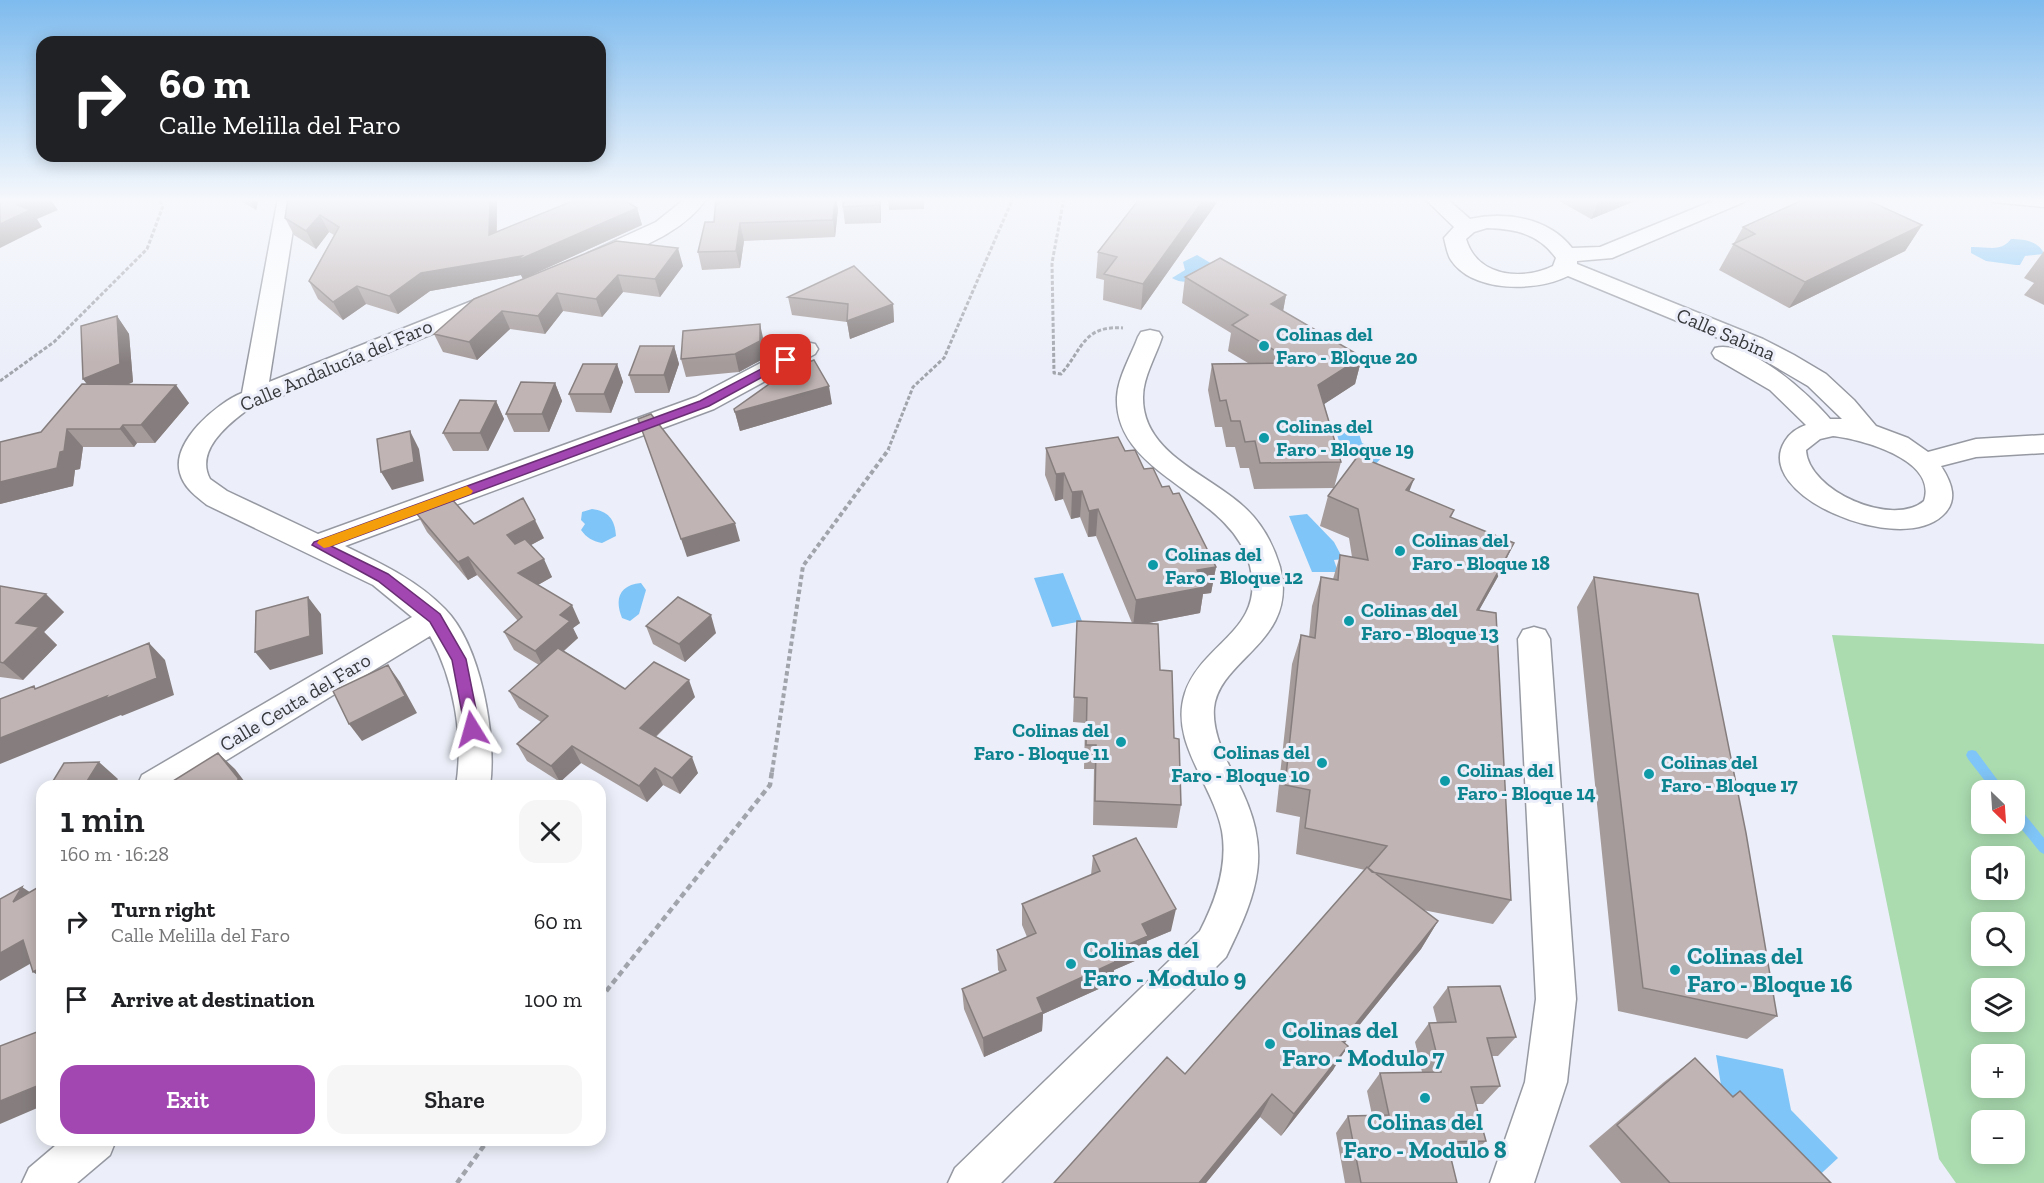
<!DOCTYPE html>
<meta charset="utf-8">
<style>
body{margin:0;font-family:"Zilla Slab",serif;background:#f6f6f6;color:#202124;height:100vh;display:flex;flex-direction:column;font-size:22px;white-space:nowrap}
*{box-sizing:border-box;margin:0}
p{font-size:20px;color:#757577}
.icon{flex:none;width:33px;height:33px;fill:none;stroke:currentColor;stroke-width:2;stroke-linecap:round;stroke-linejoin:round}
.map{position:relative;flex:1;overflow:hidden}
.panel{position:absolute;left:36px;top:780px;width:570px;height:366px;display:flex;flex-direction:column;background:#fff;border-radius:18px;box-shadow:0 3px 15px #0003}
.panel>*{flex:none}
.banner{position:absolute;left:36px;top:36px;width:570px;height:126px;border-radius:18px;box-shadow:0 3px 15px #0003;background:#202124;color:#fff;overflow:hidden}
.needle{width:39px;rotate:155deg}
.buttons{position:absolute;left:1971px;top:780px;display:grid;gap:12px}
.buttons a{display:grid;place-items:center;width:54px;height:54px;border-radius:12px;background:#fff;box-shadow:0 3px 15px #0003;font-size:30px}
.pin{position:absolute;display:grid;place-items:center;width:51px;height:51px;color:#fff;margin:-26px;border-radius:12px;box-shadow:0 3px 9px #0006}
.me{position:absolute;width:66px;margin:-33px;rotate:352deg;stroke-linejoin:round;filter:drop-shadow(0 0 4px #0008)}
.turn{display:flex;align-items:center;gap:21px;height:126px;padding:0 24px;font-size:27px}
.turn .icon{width:78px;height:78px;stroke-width:2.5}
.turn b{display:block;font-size:42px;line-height:51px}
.round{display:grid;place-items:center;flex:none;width:63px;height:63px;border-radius:18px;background:#f6f6f6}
.head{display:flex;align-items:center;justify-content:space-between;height:102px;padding:0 24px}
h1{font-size:36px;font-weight:600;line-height:45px}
.button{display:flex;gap:12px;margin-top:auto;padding:12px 24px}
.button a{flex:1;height:69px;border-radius:18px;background:#a246b1;color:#fff;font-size:24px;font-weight:600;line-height:69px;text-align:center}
.button a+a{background:#f6f6f6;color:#202124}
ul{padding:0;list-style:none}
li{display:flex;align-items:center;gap:18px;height:78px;padding:0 24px}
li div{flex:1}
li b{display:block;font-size:22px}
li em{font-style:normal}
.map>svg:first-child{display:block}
</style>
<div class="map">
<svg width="2044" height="1183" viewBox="0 0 2044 1183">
<rect width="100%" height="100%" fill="#eceff9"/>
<path fill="#abdcb0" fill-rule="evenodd" d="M1832 635 2044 644V1183H1956L1939 1159ZM1982 790H2014V824H1982ZM1982 856H2014V890H1982ZM1982 922H2014V956H1982ZM1982 988H2014V1022H1982ZM2014 1054V1088H1982V1054ZM2014 1120V1154H1982V1120Z"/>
<path fill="#80c5f7" d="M2011 239C2023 239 2039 241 2044 254L2025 256 2020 265H2016L1986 261 1971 253V247C1987 246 2000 253 2011 239Z
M1197 255 1219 268C1204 276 1189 288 1172 278L1185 270 1183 262Z
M1356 424 1362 443 1385 454 1372 468 1342 451 1334 425Z
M592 509C608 511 615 519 616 536L602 543C592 541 587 538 581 530L585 524 581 520 582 512Z
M1307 514 1334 542 1343 559 1334 560 1338 572H1312L1289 516Z
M1063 573 1082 621 1052 627 1034 578Z
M641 583 646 590 639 614 630 621 622 618C614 598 620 585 641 583Z
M1716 1055 1783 1069 1791 1110 1838 1158 1811 1183 1722 1091Z"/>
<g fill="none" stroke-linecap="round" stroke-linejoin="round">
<path fill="#80c5f7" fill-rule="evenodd" d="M1972 750 1976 751 2005 790H1992L1968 759 1966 755 1968 751Z
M2014 805 2018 806 2044 838V854L2040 852 2014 820Z"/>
<g stroke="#9699a2" stroke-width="3">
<path id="minor" d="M278 198H298L269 382 482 297H498L502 302 498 307 247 410C227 425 195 451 210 479L227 491 318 534 696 397 797 344 806 342 815 344 818 349 815 354 714 409 345 546C380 563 417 580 445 609 481 645 497 737 490 786H456C464 737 454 679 430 636L184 786H137L142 775 412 617 373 585 207 505C196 496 184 488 180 473 171 442 217 403 242 393Z
M686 198H707C683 233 641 247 604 263H588L585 258 588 253 656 222Z
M1424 198H1446L1470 219C1506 211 1549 218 1572 248L1600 247 1720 198H1747L1744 202 1612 258 1577 261V264L1763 339 1794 355 1826 374 1854 400 1876 426 1908 438 1928 452 1976 439 2044 435V453L1976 457 1941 466C1952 483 1959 501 1942 516 1898 556 1751 495 1785 441 1790 433 1797 428 1806 425L1770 390 1715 358 1712 353 1715 348C1749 339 1810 395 1830 419H1842L1808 386 1745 349 1568 276C1536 292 1473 293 1451 260 1447 254 1446 245 1444 238L1454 227ZM1487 228C1516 229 1539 234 1556 258L1553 266C1522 281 1477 277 1466 239L1474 232ZM1833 436C1860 439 1938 459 1924 501 1893 528 1808 491 1806 450L1820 439Z
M1990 198H2044V207L1993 202Z
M1150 330 1159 332 1162 337C1156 356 1143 377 1143 397 1142 453 1208 474 1243 506 1261 522 1273 543 1280 567 1299 642 1219 658 1214 708 1212 733 1226 760 1237 781 1273 850 1259 890 1226 957L1001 1183H948L955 1168 1200 931C1216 900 1228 866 1222 831 1213 784 1169 742 1185 693 1202 642 1266 631 1250 566 1231 491 1114 477 1117 397 1118 377 1131 356 1138 337L1141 332Z
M1534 627 1545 630 1550 639 1576 999 1567 1082 1534 1183H1490L1525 1082 1536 999 1518 639 1523 630Z
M62 1140H116L110 1155 77 1183H22L29 1168Z"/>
</g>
<path stroke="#a2a4ac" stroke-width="3" stroke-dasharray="4 2" stroke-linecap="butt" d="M1064 198 1052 263 1054 373 1061 374C1083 349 1083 325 1123 328
M0 381 54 342 147 249 163 206 158 198
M888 450 913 387 944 358 1013 198"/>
<path stroke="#a2a4ac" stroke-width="4" stroke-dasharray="4.5 3" stroke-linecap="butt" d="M772 772 803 566 889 449"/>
<path stroke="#a2a4ac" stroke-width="4.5" stroke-dasharray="6 4" stroke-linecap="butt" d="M600 999 770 785 772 771
M457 1183 488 1140"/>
<use href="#minor" fill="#fff" fill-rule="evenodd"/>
</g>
<path fill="#a59b9b" d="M236 198H259L256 210Z
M497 198V232L637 208 642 225 533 274 683 266 660 297 623 292 602 317 563 311 545 334 510 329 477 360 443 352 434 334 523 279 521 275 430 291 398 314 366 304 343 320 318 299 309 281 334 235 329 232 316 249 294 235 285 218Z
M843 198H881V223L845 224 843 207Z
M888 198H924V209L889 210Z
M1140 198H1220L1141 310 1103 300 1104 280 1096 278 1098 252Z
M1554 198H1642L1591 219Z
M1831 200 1922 225 1905 251 1789 308 1719 270 1743 227Z
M838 209 835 237 744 241 740 268 702 270 698 252 714 222Z
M2044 251V305L2024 295 2034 283 2024 278Z
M1185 277 1286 295 1283 311 1362 357 1355 384 1324 404 1341 462 1334 488 1254 489 1249 468H1240L1235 447H1226L1222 427H1215L1208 390 1212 364 1248 363 1228 351 1231 333 1182 303Z
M788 297 893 304 894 322 850 339 847 322 792 315Z
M117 316 129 334 133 382 127 385 189 403 155 443H137L134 447H83L80 469 75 470 73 486 0 504V442L41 432 87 384 83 379Z
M764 342 763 359 739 372 686 377 681 359Z
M674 346 679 364 669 393H635L629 375Z
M617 364 623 382 611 413 576 412 569 394Z
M555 383 562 401 549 432H514L506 414Z
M496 401 504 419 488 451H453L443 433Z
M832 404 740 431 734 409Z
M1046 448 1125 451 1162 487 1173 494 1216 567 1211 593 1203 594 1200 613 1148 623 1160 670 1174 738 1181 805 1177 828 1093 825 1094 769H1084L1085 723 1073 722 1077 621 1132 623 1096 536 1088 537 1080 517 1071 519 1063 499 1055 501 1045 475Z
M1409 492 1454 510 1451 518 1500 573 1479 610 1511 900 1493 924 1423 910 1438 921 1421 949 1344 1044 1333 1070 1281 1136 1260 1117 1206 1183H1054L1185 1074 1365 870 1296 854 1300 817 1276 812 1292 664 1301 635 1309 637 1312 606 1321 577 1333 579 1340 555 1352 557 1349 538 1320 526 1328 496Z
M417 514 544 538 531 545 552 577 538 585 580 623 573 628 578 638 564 651 625 689 695 697 656 737 698 773 680 794 663 785 647 802 581 763 560 782 527 761 517 744 541 722 519 708 509 691 539 665 514 650 504 632 518 621 477 575 468 580 427 532Z
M1594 577 1777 1016 1747 1039 1618 1011 1577 607Z
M0 586 64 612 44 632 57 645 23 680 0 677Z
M646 626 716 633 685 662 653 644Z
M1093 856 1171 931 1147 941 1144 957 1114 970 1112 983 1043 1014 1042 1031 984 1057 964 1009 962 989 1000 973 998 970 997 950 1027 937 1022 925V904L1091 875Z
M1448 987 1516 1037 1498 1056H1492L1500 1086 1483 1104H1476L1486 1141 1469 1157 1451 1158 1457 1183H1345L1336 1133 1348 1116 1372 1115 1367 1091 1380 1073 1422 1072 1415 1042 1429 1023H1437L1433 1007Z
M1695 1058 1732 1096 1740 1091 1831 1183H1621L1589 1146 1664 1082Z"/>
<path fill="#867e7e" d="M34 198H49L58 210 37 219 42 227 0 248V224L18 205Z
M248 198H259L256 210Z
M490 198H497L496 253 489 235Z
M835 198H836L838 209 835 237 833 220Z
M879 198H881V223L879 205Z
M1205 198H1220L1141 310 1143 284Z
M1600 198H1642L1591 219Z
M637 208 642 225 523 279 521 275 430 291 398 314 389 296 421 273Z
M320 215 329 232 316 249 306 231Z
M740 223 744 241 740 268 736 251Z
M1922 225 1905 251 1789 308 1805 282Z
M678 248 683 266 660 297 655 279Z
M618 275 623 292 602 317 596 299Z
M357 286 366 304 343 320 333 302Z
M557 293 563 311 545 334 538 316Z
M1286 295 1281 322 1271 304Z
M893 304 894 322 850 339 847 321Z
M502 311 510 329 477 360 469 342Z
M117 316 129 334 133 382 97 397 83 379Z
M760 324 764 342 763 359 739 372 735 354Z
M674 346 679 364 669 393 664 375Z
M1362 357 1355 384 1312 412 1318 385Z
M617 364 623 382 611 413 604 394Z
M555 383 562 401 549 432 542 414Z
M176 385 189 403 155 443 141 425Z
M829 386 832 404 740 431 735 412Z
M496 401 504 419 488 451 480 433Z
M123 425 137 443 134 447 120 429Z
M67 429 83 447 80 469 75 470 73 486 0 504V482L60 452Z
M410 431 419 449 424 481 392 490 381 472Z
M1064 473 1063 499 1055 501 1056 474Z
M1414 479 1403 508 1406 490Z
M1082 491 1080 517 1071 519 1072 492Z
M1098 509 1096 536 1088 537 1089 511Z
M535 520 544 538 516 553 507 535Z
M735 523 740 541 687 557 681 539Z
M1514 543 1500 573 1463 639 1477 610Z
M468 557 477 575 468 580 458 562Z
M544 559 552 577 527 591 518 573Z
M1216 567 1211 593 1203 594 1200 613 1133 626 1136 600 1197 570Z
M46 594 64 612 44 632 57 645 23 680 3 663 16 623Z
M308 597 321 614 323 654 270 670 255 652Z
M572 605 580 623 573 628 578 638 544 668 535 651 560 615Z
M711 615 716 633 685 662 679 644Z
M149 643 165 660 174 695 122 716 121 715 0 764V738Z
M388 665 400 682 417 713 362 741 349 724Z
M689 680 695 697 647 745 640 728Z
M572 746 581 763 560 782 551 766Z
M218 753 235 769 248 786H238Z
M692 757 698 773 680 794 672 778Z
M99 762 118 779 113 786H84Z
M655 768 663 785 647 802 639 786Z
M22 887 42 900 13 902Z
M1176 909 1171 931 1147 941 1144 957 1114 970 1112 983 1043 1014 1042 1031 984 1057 983 1038 1037 998 1142 924Z
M1438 921 1421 949 1327 1065 1342 1041Z
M23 940 42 957 0 981V953Z
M42 967V978L33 972Z
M1348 1046 1333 1070 1281 1136 1294 1114Z
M42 1084V1106L0 1124V1101Z
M1272 1094 1260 1117 1206 1183H1199Z"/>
<path fill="#c0b4b4" stroke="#867e7e" stroke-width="1.5" d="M0 198H34L18 205 30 210 0 224Z
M288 198H490L489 235 580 198H621L637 208 516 261 522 256 421 273 389 296 357 286 333 302 309 281 339 227 320 215 306 231 285 218Z
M716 198H835L833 220 740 223 736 251 698 252 705 222H714Z
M843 198H879V205L843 207Z
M1140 198H1205L1143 284 1104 274 1117 257 1098 252Z
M1807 198H1827L1831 200 1836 198H1863L1922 225 1805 282 1733 244 1755 234 1743 227Z
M616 241 678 248 655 279 618 275 596 299 557 293 538 316 502 311 469 342 434 334 474 299Z
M1220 258 1286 295 1271 304 1362 357 1318 385 1341 462 1260 463 1255 441 1245 442 1240 421H1231L1226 400 1220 401 1212 364 1296 363 1232 325 1248 315 1185 277Z
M854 266 893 304 847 321 848 304 788 297Z
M117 316 120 364 83 379 81 326Z
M760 324V341L735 354 681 359 683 331Z
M640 346H674L664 375H629Z
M814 360 829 386 735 412 734 409 789 370Z
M583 364H617L604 394H569Z
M521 382 555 383 542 414H506Z
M82 384 176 385 141 425H123L120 429H67L64 451 60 452 57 468 0 482V442L41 432Z
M460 400 496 401 480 433H443Z
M651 414 735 523 681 539 638 419Z
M410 431 414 462 381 472 377 439Z
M1118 437 1125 451 1135 450 1144 469 1153 468 1162 487 1169 486 1173 494 1179 493 1216 567 1197 570 1205 587 1136 600 1098 509 1089 511 1082 491 1072 492 1064 473 1056 474 1046 448Z
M1358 456 1414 479 1406 490 1454 510 1450 517 1514 543 1477 610 1496 613 1511 900 1372 872 1368 868 1387 846 1305 828 1310 790 1285 785 1301 635 1315 638 1321 577 1338 580 1340 555 1368 560 1358 509 1328 496Z
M450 497 474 524 523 498 535 520 507 535 515 544 525 539 544 559 518 573 572 605 560 615 570 621 535 651 504 632 522 617 468 557 458 562 417 514Z
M1594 577 1698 594 1746 833 1777 1016 1643 988Z
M0 586 46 594 16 623 39 627 3 663 0 662Z
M308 597 310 636 255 652 256 611Z
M678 597 711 615 679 644 646 626Z
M1077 621 1158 624 1160 670 1172 671 1174 738 1179 739 1181 805 1095 801 1096 745H1086L1087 698 1074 697Z
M149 643 157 678 105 699 107 696 0 738V699L34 686 35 689Z
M558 648 625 689 654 662 689 680 640 728 692 757 672 778 655 768 639 786 572 746 551 766 517 744 548 716 509 691Z
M388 665 405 696 349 724 333 691Z
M218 753 238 778V786H165Z
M99 762 84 786H50L64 763Z
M1136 838 1176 909 1142 924 1148 936 1111 952 1115 962 1037 998 1043 1012 983 1038 962 989 1006 970 997 950 1036 933 1022 904 1100 871 1093 856Z
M1367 867 1438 921 1342 1041 1348 1046 1294 1114 1272 1094 1199 1183H1054L1167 1057 1185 1074Z
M42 885V967L33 972 23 940 0 953V899L22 887 13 902Z
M1500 986 1516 1037 1487 1038 1500 1086 1471 1087 1486 1141 1447 1142 1457 1183H1361L1348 1116 1389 1115 1380 1073 1441 1072 1429 1023 1456 1022 1448 987Z
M42 1030V1084L0 1101V1046Z
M1695 1058 1733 1097 1740 1091 1831 1183H1670L1617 1125Z"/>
<linearGradient id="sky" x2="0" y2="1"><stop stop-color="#7ebbee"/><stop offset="0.55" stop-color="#f6f8fc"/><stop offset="1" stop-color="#f6f8fc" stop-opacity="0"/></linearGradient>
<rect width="2044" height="363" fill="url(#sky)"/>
<path fill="#a246b1" stroke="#692e73" stroke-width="1.5" d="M786 356 790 357V362L709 406 331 546 388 574 440 614 466 659 480 729 478 733 472 735 465 729 452 660 430 622 378 581 312 545 314 542 700 401Z"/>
<path fill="#f59e0b" d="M467 486 473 491 471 494 329 547 324 548 317 543 319 540Z"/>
<g fill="#0f9aa8" stroke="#eceff9" stroke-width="2">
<circle cx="1264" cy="346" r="6"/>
<circle cx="1264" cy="438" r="6"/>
<circle cx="1400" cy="551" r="6"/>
<circle cx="1153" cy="565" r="6"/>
<circle cx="1349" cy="621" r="6"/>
<circle cx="1121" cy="742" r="6"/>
<circle cx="1322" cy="763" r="6"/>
<circle cx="1649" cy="774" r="6"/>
<circle cx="1445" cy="781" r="6"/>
<circle cx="1071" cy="964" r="6"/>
<circle cx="1675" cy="970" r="6"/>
<circle cx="1270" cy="1044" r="6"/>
<circle cx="1425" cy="1098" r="6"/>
</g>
<g text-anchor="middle" stroke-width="6" stroke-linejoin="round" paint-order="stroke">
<g font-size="20" font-weight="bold" fill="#0d838f" stroke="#eceff9" text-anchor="start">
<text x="1276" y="341">Colinas del<tspan x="1276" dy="23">Faro - Bloque 20</tspan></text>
<text x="1276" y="433">Colinas del<tspan x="1276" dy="23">Faro - Bloque 19</tspan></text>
<text x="1412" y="547">Colinas del<tspan x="1412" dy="23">Faro - Bloque 18</tspan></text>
<text x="1165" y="561">Colinas del<tspan x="1165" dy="23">Faro - Bloque 12</tspan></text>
<text x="1361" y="617">Colinas del<tspan x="1361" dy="23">Faro - Bloque 13</tspan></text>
<text x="1109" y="737" text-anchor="end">Colinas del<tspan x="1109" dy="23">Faro - Bloque 11</tspan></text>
<text x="1310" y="759" text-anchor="end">Colinas del<tspan x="1310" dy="23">Faro - Bloque 10</tspan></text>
<text x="1661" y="769">Colinas del<tspan x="1661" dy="23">Faro - Bloque 17</tspan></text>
<text x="1457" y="777">Colinas del<tspan x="1457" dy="23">Faro - Bloque 14</tspan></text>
</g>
<g font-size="20" fill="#36383b" stroke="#eceff9">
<text transform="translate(1726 334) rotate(23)" y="7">Calle Sabina</text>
<text transform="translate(336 365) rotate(-23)" y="7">Calle Andalucía del Faro</text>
<text transform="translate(295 702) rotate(-31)" y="7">Calle Ceuta del Faro</text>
</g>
<g font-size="24" font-weight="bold" fill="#0d838f" stroke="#eceff9" text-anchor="start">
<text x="1083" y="958">Colinas del<tspan x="1083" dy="28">Faro - Modulo 9</tspan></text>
<text x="1687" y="964">Colinas del<tspan x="1687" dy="28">Faro - Bloque 16</tspan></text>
<text x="1282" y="1038">Colinas del<tspan x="1282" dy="28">Faro - Modulo 7</tspan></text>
<text x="1425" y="1130" text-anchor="middle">Colinas del<tspan x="1425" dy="28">Faro - Modulo 8</tspan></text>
</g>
</g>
</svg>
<div class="buttons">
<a><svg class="needle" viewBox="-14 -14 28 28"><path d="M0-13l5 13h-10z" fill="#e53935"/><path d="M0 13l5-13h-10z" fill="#757577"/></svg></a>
<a><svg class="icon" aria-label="sound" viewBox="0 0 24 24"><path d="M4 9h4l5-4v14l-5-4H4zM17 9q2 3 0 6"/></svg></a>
<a><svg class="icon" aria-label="search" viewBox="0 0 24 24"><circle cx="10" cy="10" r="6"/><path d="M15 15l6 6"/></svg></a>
<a><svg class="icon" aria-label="layers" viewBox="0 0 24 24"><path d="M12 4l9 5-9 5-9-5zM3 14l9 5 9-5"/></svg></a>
<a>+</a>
<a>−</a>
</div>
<div class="pin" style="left:786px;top:360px;background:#d93025"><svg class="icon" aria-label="arrive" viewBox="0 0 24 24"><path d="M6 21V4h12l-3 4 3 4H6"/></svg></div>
<svg class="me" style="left:472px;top:729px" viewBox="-20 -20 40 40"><path d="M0-17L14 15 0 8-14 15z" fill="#a246b1" stroke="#fff" stroke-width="4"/></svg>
<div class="banner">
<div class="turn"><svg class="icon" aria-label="right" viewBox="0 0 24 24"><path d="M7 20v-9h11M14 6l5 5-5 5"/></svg><div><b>60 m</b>Calle Melilla del Faro</div></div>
</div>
<section class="panel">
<div class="head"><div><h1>1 min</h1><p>160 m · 16:28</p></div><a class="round"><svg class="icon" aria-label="close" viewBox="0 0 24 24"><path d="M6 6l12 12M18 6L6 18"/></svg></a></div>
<ul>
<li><svg class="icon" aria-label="right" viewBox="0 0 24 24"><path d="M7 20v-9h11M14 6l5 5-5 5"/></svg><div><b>Turn right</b><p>Calle Melilla del Faro</p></div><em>60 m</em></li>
<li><svg class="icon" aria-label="arrive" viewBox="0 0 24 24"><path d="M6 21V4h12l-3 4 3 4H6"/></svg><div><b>Arrive at destination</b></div><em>100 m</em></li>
</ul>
<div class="button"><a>Exit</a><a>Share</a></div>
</section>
</div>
